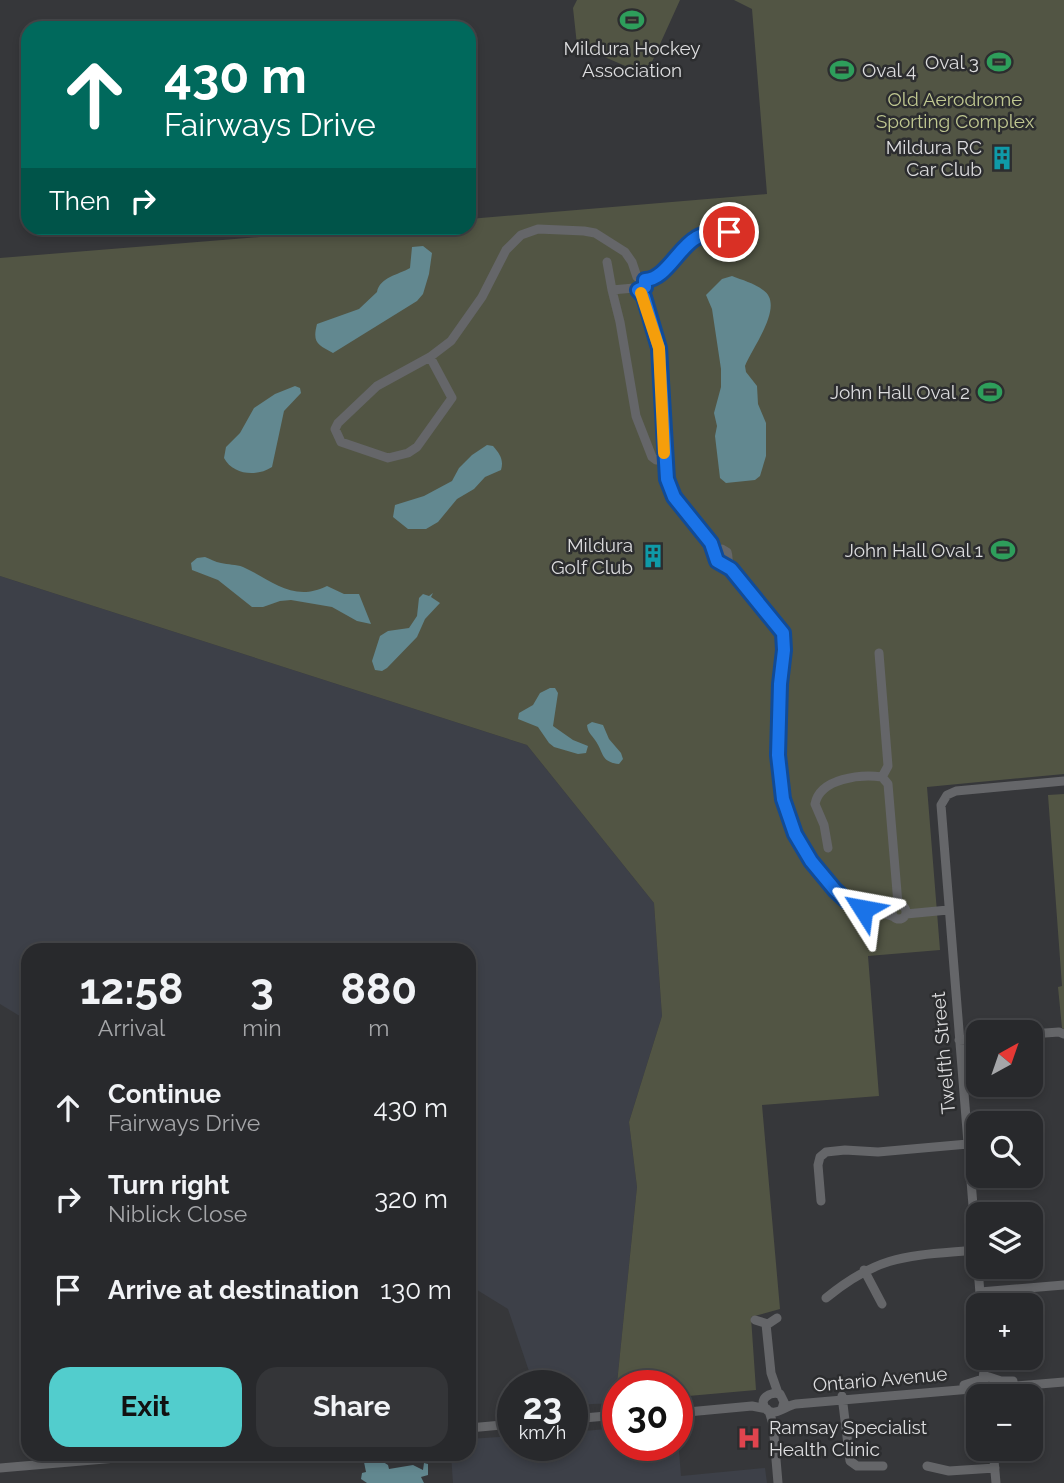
<!DOCTYPE html>
<meta charset="utf-8">
<style>
body{margin:0;font-family:Raleway,sans-serif;background:#343538;color:#f1f3f6;height:100vh;display:flex;flex-direction:column;font-size:26px;white-space:nowrap}
*{box-sizing:border-box;margin:0}
p{font-size:23px;color:#a5a6a9}
.icon{flex:none;width:38px;height:38px;fill:none;stroke:currentColor;stroke-width:2;stroke-linecap:round;stroke-linejoin:round}
.map{position:relative;flex:1;overflow:hidden}
.sheet{position:absolute;left:21px;top:943px;width:455px;height:518px;display:flex;flex-direction:column;background:#28292c;border-radius:21px;box-shadow:0 4px 10px #0003,0 0 0 2px #444548}
.sheet>*{flex:none}
.guide{position:absolute;left:21px;top:21px;width:455px;height:214px;border-radius:21px;box-shadow:0 4px 10px #0003,0 0 0 2px #444548;background:#00695c;color:#fff;overflow:hidden}
.needle{width:46px;rotate:40deg}
.tools{position:absolute;left:966px;top:1020px;display:grid;gap:14px}
.tools a{display:grid;place-items:center;width:77px;height:77px;border-radius:14px;background:#28292c;box-shadow:0 4px 10px #0003,0 0 0 2px #444548;font-size:35px}
.speed{position:absolute;left:497px;top:1370px;display:flex;gap:14px;font-size:35px;font-weight:700;text-align:center}
.speed>*{display:grid;place-content:center;width:91px;height:91px;border-radius:50%;background:#28292c;box-shadow:0 4px 10px #0003,0 0 0 2px #444548;line-height:1}
.speed small{font-size:18px;font-weight:400}
.speed .limit{border:10px solid #d22;background:#fff;color:#111}
.pin{position:absolute;display:grid;place-items:center;width:60px;height:60px;color:#fff;margin:-30px;border:4px solid #fff;border-radius:50%;box-shadow:0 2px 7px #0007}
.me{position:absolute;width:77px;margin:-38px;rotate:304deg;stroke-linejoin:round;filter:drop-shadow(0 0 5px #0008)}
.turn{display:flex;align-items:center;gap:24px;height:147px;padding:0 28px;font-size:32px}
.turn .icon{width:91px;height:91px;stroke-width:2.5}
.turn b{display:block;font-size:49px;line-height:60px}
.then{display:flex;align-items:center;height:66px;padding:0 28px;background:#0003;gap:14px;font-size:26px}
.eta{display:flex;justify-content:space-evenly;align-items:center;height:119px;text-align:center}
.eta b{font-size:42px;font-weight:700;line-height:49px}
.button{display:flex;gap:14px;margin-top:auto;padding:14px 28px}
.button a{flex:1;height:80px;border-radius:21px;background:#52cdcd;color:#111;font-size:28px;font-weight:700;line-height:80px;text-align:center}
.button a+a{background:#343538;color:#f1f3f6}
ul{padding:0;list-style:none}
li{display:flex;align-items:center;gap:21px;height:91px;padding:0 28px}
li div{flex:1}
li b{display:block;font-size:26px}
li em{font-style:normal}
.map>svg:first-child{display:block}
</style>
<div class="map">
<svg width="1064" height="1483" viewBox="0 0 1064 1483">
<rect width="100%" height="100%" fill="#36373a"/>
<path fill="#3d4048" d="M0 576 527 745 654 903 662 1016 629 1122 637 1187 615 1403 572 1405V1386H534L508 1309 469 1285V950H28V1021L0 1004Z
M677 1427 681 1476 765 1468 767 1483H453L451 1454H469V1439L513 1436V1446H572V1432L618 1428V1446H677Z"/>
<path fill="#525544" d="M577 0H680L646 75 577 45 573 8Z
M734 0H1064V774L927 787 940 950 868 956 879 1096 762 1105 780 1309 751 1317 756 1390 677 1397V1386H618V1402L615 1403 637 1187 629 1122 662 1016 654 903 527 745 0 576V258L371 228H469V219L767 194 752 9Z
M1064 794V1029L1062 1028 1058 987 1062 986 1048 795Z"/>
<path fill="#628890" d="M423 246 432 253 429 274 423 294 417 301 333 353C318 345 312 343 317 324L359 309 377 292C380 277 398 275 410 268L412 247Z
M732 276C742 280 754 283 763 290 786 305 751 349 745 366L746 372 757 386 758 404 766 423V456L760 476 755 480 726 483 720 478 715 436 717 426 714 413 721 387V369L712 309 706 295 722 279Z
M295 386 300 388 301 393 284 411 272 467C257 477 233 475 224 458L226 447 240 433 254 408 275 394Z
M487 445 493 446C500 454 504 460 501 470L485 477 474 489 457 499 438 522 426 529H408L393 517 395 505 424 496 452 481 459 468 472 455Z
M205 557C211 559 215 562 221 563 228 565 236 564 243 567 272 580 293 603 327 586L344 594H359L371 624 357 621 332 607 291 600 280 601 263 607H252L218 580 192 570 191 563 197 558Z
M433 593 431 597 440 603 425 619 417 637 387 668 382 671 375 670 372 661 380 636 388 631 409 628 417 616 419 598 423 594 429 596Z
M550 688H555L558 693 553 726 573 740 588 746 586 753 578 754 554 747 549 743 538 727 518 719 519 713 533 705 540 693Z
M592 722 603 725 609 739 621 753 623 759 619 764C600 762 604 752 595 740 591 734 588 733 587 725Z
M380 1460 388 1465 389 1469 413 1465 423 1470 424 1463 428 1464V1475L421 1477 424 1483H367L361 1479 362 1473 366 1472 364 1462Z"/>
<g fill="none" stroke-linecap="round" stroke-linejoin="round">
<path stroke="#656669" stroke-width="9" d="M607 262 612 290
M645 280C669 279 679 244 701 235 710 232 720 232 729 232
M634 288 612 290 620 322 636 416 652 457 656 460H665
M644 288C645 313 658 337 661 362 664 398 657 454 669 487 677 512 704 529 716 553
M430 357 452 398 417 447 408 453 388 458 341 442 335 429 338 423 377 386 430 357 451 341 482 297 506 250 521 235 538 229 584 231 595 233 625 252 632 262 637 277
M727 560 719 563 716 559V553L722 549 727 552C729 558 727 561 730 567 741 587 782 622 784 639 786 655 780 672 780 687 776 751 776 813 815 867 825 880 835 893 849 902 863 912 879 910 894 917
M879 653 888 766 882 777
M882 777 888 784 898 904
M828 848 824 825 815 804C820 778 861 774 882 777
M892 912a7 7 0 1 1 14 0a7 7 0 1 1-14 0Z
M906 914 948 910
M1031 1034 1059 1032 1064 1034
M959 1040 978 1039
M821 1201 818 1165 820 1157 826 1152 845 1150 878 1152 968 1144
M864 1270 882 1304
M980 1292 1064 1285
M826 1298C881 1253 910 1256 977 1250
M981 1306 941 805 947 795 956 791 1064 781
M755 1320 768 1324 777 1318
M766 1324 771 1373 778 1393
M983 1378 986 1358
M964 1385 989 1377 1001 1381H1013
M842 1396 850 1461 857 1466H883
M782 1409 784 1402 780 1394C771 1391 756 1399 767 1410 775 1417 787 1405 796 1404L971 1389 989 1394 1005 1387 1064 1382
M769 1411 773 1424 778 1483
M677 1413 752 1406 767 1409
M572 1419 618 1415
M469 1428 513 1424
M993 1449 996 1483
M927 1466 949 1471 995 1468
M0 1468 163 1454"/>
</g>
<g fill="none" stroke-linecap="round" stroke-linejoin="round">
<g stroke="#114b97" stroke-width="18">
<path id="route" d="M729 232C718 232 706 232 696 238 678 248 666 279 645 280V287L638 290 644 297 659 348 667 479 674 497 711 543 717 561 731 569 783 633 784 650 780 684 778 755 783 799 795 834 811 861 835 890 847 901 863 909"/>
</g>
<use href="#route" stroke="#1a73e8" stroke-width="12"/>
<path stroke="#f59e0b" stroke-width="12" d="M641 293 659 348 664 453"/>
</g>
<defs>
<g id="stadium-bare" transform="scale(1.89)"><path d="M0-5a6.5 5 0 1 0 0 10a6.5 5 0 1 0 0-10ZM-3.5-1.8h7v3.6h-7Z" fill="#2e9e5b" stroke="#2c2d2f" stroke-width="2.5" paint-order="stroke"/></g>
<g id="building-bare" transform="scale(1.89)"><path d="M-4-6H4V6H1V3H-1V6H-4ZM-2.5-4.3h1.7v1.8h-1.7ZM.8-4.3h1.7v1.8H.8ZM-2.5-1h1.7V.8h-1.7ZM.8-1h1.7V.8H.8Z" fill="#0f9aa8" stroke="#2c2d2f" stroke-width="2.5" paint-order="stroke"/></g>
<g id="hospital-bare" transform="scale(1.89)"><path d="M-5-5h3v3.5h4V-5h3V5h-3V1.5h-4V5h-3Z" fill="#e0444e" stroke="#2c2d2f" stroke-width="2.5" paint-order="stroke"/></g>
</defs>
<g fill-rule="evenodd">
<use href="#stadium-bare" x="632" y="20"/>
<use href="#stadium-bare" x="999" y="62"/>
<use href="#stadium-bare" x="842" y="70"/>
<use href="#building-bare" x="1002" y="158"/>
<use href="#stadium-bare" x="990" y="392"/>
<use href="#stadium-bare" x="1003" y="550"/>
<use href="#building-bare" x="653" y="556"/>
<use href="#hospital-bare" x="749" y="1438"/>
</g>
<g text-anchor="middle" stroke-width="5" stroke-linejoin="round" paint-order="stroke">
<g font-size="19" fill="#dcdcde" stroke="#2c2d2f" text-anchor="end">
<text x="632" y="55" text-anchor="middle">Mildura Hockey<tspan x="632" dy="22">Association</tspan></text>
<text x="979" y="69">Oval 3</text>
<text x="862" y="77" text-anchor="start">Oval 4</text>
<text x="982" y="154">Mildura RC<tspan x="982" dy="22">Car Club</tspan></text>
<text x="970" y="399">John Hall Oval 2</text>
<text x="633" y="552">Mildura<tspan x="633" dy="22">Golf Club</tspan></text>
<text x="983" y="557">John Hall Oval 1</text>
<text x="769" y="1434" text-anchor="start">Ramsay Specialist<tspan x="769" dy="22">Health Clinic</tspan></text>
</g>
<g font-size="19" fill="#c0c891" stroke="#2c2d2f">
<text x="955" y="106">Old Aerodrome<tspan x="955" dy="22">Sporting Complex</tspan></text>
</g>
<g font-size="19" fill="#dcdcde" stroke="#2c2d2f">
<text transform="translate(943 1053) rotate(-95)" y="7">Twelfth Street</text>
<text transform="translate(880 1379) rotate(-5)" y="7">Ontario Avenue</text>
</g>
</g>
</svg>
<div class="tools">
<a><svg class="needle" viewBox="-14 -14 28 28"><path d="M0-13l5 13h-10z" fill="#e53935"/><path d="M0 13l5-13h-10z" fill="#a5a6a9"/></svg></a>
<a><svg class="icon" aria-label="search" viewBox="0 0 24 24"><circle cx="10" cy="10" r="6"/><path d="M15 15l6 6"/></svg></a>
<a><svg class="icon" aria-label="layers" viewBox="0 0 24 24"><path d="M12 4l9 5-9 5-9-5zM3 14l9 5 9-5"/></svg></a>
<a>+</a>
<a>−</a>
</div>
<div class="speed"><div>23<small>km/h</small></div><div class="limit">30</div></div>
<div class="pin" style="left:729px;top:232px;background:#d93025"><svg class="icon" aria-label="arrive" viewBox="0 0 24 24"><path d="M6 21V4h12l-3 4 3 4H6"/></svg></div>
<svg class="me" style="left:863px;top:909px" viewBox="-20 -20 40 40"><path d="M0-17L14 15 0 8-14 15z" fill="#1a73e8" stroke="#fff" stroke-width="4"/></svg>
<div class="guide">
<div class="turn"><svg class="icon" aria-label="ahead" viewBox="0 0 24 24"><path d="M12 20V5M6 11l6-6 6 6"/></svg><div><b>430 m</b>Fairways Drive</div></div>
<div class="then">Then<svg class="icon" aria-label="right" viewBox="0 0 24 24"><path d="M7 20v-9h11M14 6l5 5-5 5"/></svg></div>
</div>
<section class="sheet">
<div class="eta">
<div><b>12:58</b><p>Arrival</p></div>
<div><b>3</b><p>min</p></div>
<div><b>880</b><p>m</p></div>
</div>
<ul>
<li><svg class="icon" aria-label="ahead" viewBox="0 0 24 24"><path d="M12 20V5M6 11l6-6 6 6"/></svg><div><b>Continue</b><p>Fairways Drive</p></div><em>430 m</em></li>
<li><svg class="icon" aria-label="right" viewBox="0 0 24 24"><path d="M7 20v-9h11M14 6l5 5-5 5"/></svg><div><b>Turn right</b><p>Niblick Close</p></div><em>320 m</em></li>
<li><svg class="icon" aria-label="arrive" viewBox="0 0 24 24"><path d="M6 21V4h12l-3 4 3 4H6"/></svg><div><b>Arrive at destination</b></div><em>130 m</em></li>
</ul>
<div class="button"><a>Exit</a><a>Share</a></div>
</section>
</div>
